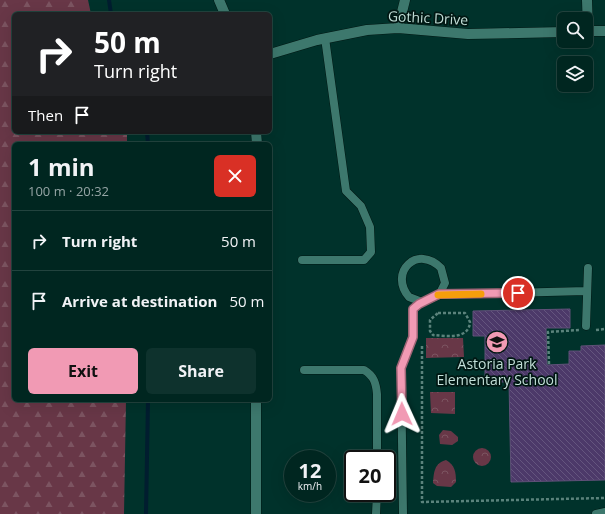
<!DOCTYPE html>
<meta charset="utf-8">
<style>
body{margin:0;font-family:"Open Sans",sans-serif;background:#0e322d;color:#f1f3f6;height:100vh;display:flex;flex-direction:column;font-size:15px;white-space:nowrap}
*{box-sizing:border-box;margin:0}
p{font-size:13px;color:#95a5a5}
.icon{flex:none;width:22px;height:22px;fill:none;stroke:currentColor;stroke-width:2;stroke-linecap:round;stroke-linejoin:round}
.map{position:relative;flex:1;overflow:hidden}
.panel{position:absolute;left:12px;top:142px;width:260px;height:260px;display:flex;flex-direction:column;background:#002620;border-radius:6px;box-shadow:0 4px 16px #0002,0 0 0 1px #22433e}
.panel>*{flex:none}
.guide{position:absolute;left:12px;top:12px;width:260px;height:122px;border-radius:6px;box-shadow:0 4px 16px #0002,0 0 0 1px #22433e;background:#202124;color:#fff;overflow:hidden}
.tools{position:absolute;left:557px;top:12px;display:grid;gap:8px}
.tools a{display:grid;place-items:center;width:36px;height:36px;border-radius:6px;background:#002620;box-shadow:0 4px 16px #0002,0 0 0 1px #22433e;font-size:20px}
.speed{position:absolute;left:284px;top:450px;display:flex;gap:8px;font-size:20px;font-weight:700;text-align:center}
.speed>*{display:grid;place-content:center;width:52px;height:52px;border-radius:50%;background:#002620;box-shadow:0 4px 16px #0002,0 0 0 1px #22433e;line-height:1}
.speed small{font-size:10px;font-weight:400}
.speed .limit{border:2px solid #111;border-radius:6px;background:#fff;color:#111}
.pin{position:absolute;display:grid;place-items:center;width:34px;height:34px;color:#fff;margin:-17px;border:2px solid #fff;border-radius:50%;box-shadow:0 1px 4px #0007}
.me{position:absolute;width:44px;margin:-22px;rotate:359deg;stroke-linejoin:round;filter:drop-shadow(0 0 3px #0008)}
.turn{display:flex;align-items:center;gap:14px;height:84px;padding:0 16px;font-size:18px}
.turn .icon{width:52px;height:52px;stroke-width:2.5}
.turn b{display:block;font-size:28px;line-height:34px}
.then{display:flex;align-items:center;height:38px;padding:0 16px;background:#0003;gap:8px;font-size:15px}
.round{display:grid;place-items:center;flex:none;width:42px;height:42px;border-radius:6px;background:#0e322d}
.head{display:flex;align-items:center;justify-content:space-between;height:68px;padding:0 16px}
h1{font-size:24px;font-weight:700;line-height:30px}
.action{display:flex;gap:8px;margin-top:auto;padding:8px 16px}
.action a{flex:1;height:46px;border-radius:6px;background:#f19ab4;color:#111;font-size:16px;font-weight:700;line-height:46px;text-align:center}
.action a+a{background:#0e322d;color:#f1f3f6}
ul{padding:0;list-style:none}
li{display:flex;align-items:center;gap:12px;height:60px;padding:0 16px;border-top:1px solid #22433e}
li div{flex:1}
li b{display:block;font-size:15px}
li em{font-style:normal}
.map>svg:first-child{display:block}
</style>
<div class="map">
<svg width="605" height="514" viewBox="0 0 605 514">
<defs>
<pattern id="forest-firs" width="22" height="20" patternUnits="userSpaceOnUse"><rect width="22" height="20" fill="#683747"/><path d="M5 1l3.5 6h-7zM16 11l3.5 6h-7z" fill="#7c5461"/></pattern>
<pattern id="park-crowns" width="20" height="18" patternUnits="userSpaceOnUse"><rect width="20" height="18" fill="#683747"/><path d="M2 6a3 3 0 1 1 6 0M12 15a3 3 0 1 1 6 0" fill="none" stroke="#7c5461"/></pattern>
<pattern id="building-back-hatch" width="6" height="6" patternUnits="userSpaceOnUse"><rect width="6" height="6" fill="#4c3969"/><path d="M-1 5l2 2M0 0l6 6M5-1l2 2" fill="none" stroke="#64557e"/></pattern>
</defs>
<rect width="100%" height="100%" fill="#00322b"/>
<path fill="url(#forest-firs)" d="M0 0H88L91 14H14V132H127V144H14V400H126L124 514H0Z"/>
<path fill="url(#park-crowns)" d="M426 338H463L464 357 426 358Z
M430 392H455V414L431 413Z
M443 430 451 431 458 437V441L452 445 440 444 439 435Z
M473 457a9 9 0 1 1 18 0a9 9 0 1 1-18 0Z
M446 460C455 465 456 472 456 482L451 487 437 486 433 483C434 473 434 463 446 460Z"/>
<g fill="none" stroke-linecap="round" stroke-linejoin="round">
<path stroke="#011d2f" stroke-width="4" d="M109 0 111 14
M147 132 148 144
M146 514 148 400"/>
</g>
<path fill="url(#building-back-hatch)" stroke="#5f5178" d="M570 309V328H546L547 365 569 364V351H581V346L605 345V480L511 482 509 382H485V336H473V311Z"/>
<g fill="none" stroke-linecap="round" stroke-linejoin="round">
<g stroke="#001814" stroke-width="9">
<path id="service" d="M302 260H364L371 252 370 227 361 206 346 191 325 38
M422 302 409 297C388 272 418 244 441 268L445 283 439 295
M586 326 588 268
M304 370H364C374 376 376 383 377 394V459
M376 514 377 493
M403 514 401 368 413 337V309L419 304 439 295 586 291
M596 514 605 512"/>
</g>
<g stroke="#001814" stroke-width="11">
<path id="minor" d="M587 0 588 31
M398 28 405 0
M586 31H605
M270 54 317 40 367 30 398 28 468 34 564 32"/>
</g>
<g stroke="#001814" stroke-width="11">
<path id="tertiary" d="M219 0 225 14
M256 132 257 144
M256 514V400"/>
</g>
<path stroke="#5b837c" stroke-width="2.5" stroke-dasharray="3 2" stroke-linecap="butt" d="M438 313H465L470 322C469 340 446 336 433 335L430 331V320Z
M596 330 605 329
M422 346V502L605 498
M549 364 548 332 579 330"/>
<use href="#service" stroke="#3d786d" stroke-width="8"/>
<use href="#minor" stroke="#3d786d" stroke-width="10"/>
<use href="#tertiary" stroke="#3d786d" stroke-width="10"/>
</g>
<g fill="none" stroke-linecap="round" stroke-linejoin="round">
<g stroke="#9d6475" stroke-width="10">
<path id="route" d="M402 414 401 368 413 337V309L419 304 439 294 518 293"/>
</g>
<use href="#route" stroke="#f19ab4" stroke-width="7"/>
<path stroke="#f59e0b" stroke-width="7" d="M438 295 481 294"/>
</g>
<defs>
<g id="school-disc" transform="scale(1.15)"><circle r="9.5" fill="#f19ab4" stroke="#011713"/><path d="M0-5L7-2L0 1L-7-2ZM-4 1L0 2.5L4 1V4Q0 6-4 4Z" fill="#111"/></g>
</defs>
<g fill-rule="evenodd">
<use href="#school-disc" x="497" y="342"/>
</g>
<g text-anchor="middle" stroke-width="3.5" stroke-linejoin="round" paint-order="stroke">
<g font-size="14" fill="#c2dfd8" stroke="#011713">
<text transform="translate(428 18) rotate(3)" y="5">Gothic Drive</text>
</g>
<g font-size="14" fill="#c2dfd8" stroke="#011713">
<text x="497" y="369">Astoria Park<tspan x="497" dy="16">Elementary School</tspan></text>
</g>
</g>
</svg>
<div class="tools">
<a><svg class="icon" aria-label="search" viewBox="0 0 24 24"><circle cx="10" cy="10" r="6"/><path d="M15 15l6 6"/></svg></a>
<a><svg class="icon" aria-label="layers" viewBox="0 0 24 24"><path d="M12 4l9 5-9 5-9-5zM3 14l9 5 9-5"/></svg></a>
</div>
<div class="speed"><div>12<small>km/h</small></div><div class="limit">20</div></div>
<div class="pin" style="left:518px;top:293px;background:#d93025"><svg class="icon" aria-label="arrive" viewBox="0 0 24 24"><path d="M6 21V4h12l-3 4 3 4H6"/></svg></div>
<svg class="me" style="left:402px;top:414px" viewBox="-20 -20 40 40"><path d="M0-17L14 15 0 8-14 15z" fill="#f19ab4" stroke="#fff" stroke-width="4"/></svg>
<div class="guide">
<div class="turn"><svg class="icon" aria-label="right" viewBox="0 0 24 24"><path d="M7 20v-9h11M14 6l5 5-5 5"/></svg><div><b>50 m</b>Turn right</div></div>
<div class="then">Then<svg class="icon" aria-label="arrive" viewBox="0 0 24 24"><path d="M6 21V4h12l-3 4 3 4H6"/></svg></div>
</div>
<section class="panel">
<div class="head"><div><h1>1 min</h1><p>100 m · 20:32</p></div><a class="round" style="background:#d93025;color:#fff"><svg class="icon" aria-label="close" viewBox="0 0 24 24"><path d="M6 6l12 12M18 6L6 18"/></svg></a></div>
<ul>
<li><svg class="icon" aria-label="right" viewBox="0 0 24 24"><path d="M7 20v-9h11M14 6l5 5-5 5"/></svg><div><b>Turn right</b></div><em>50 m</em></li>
<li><svg class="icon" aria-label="arrive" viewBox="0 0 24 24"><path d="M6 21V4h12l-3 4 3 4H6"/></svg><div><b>Arrive at destination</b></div><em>50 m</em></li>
</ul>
<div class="action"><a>Exit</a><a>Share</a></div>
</section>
</div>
